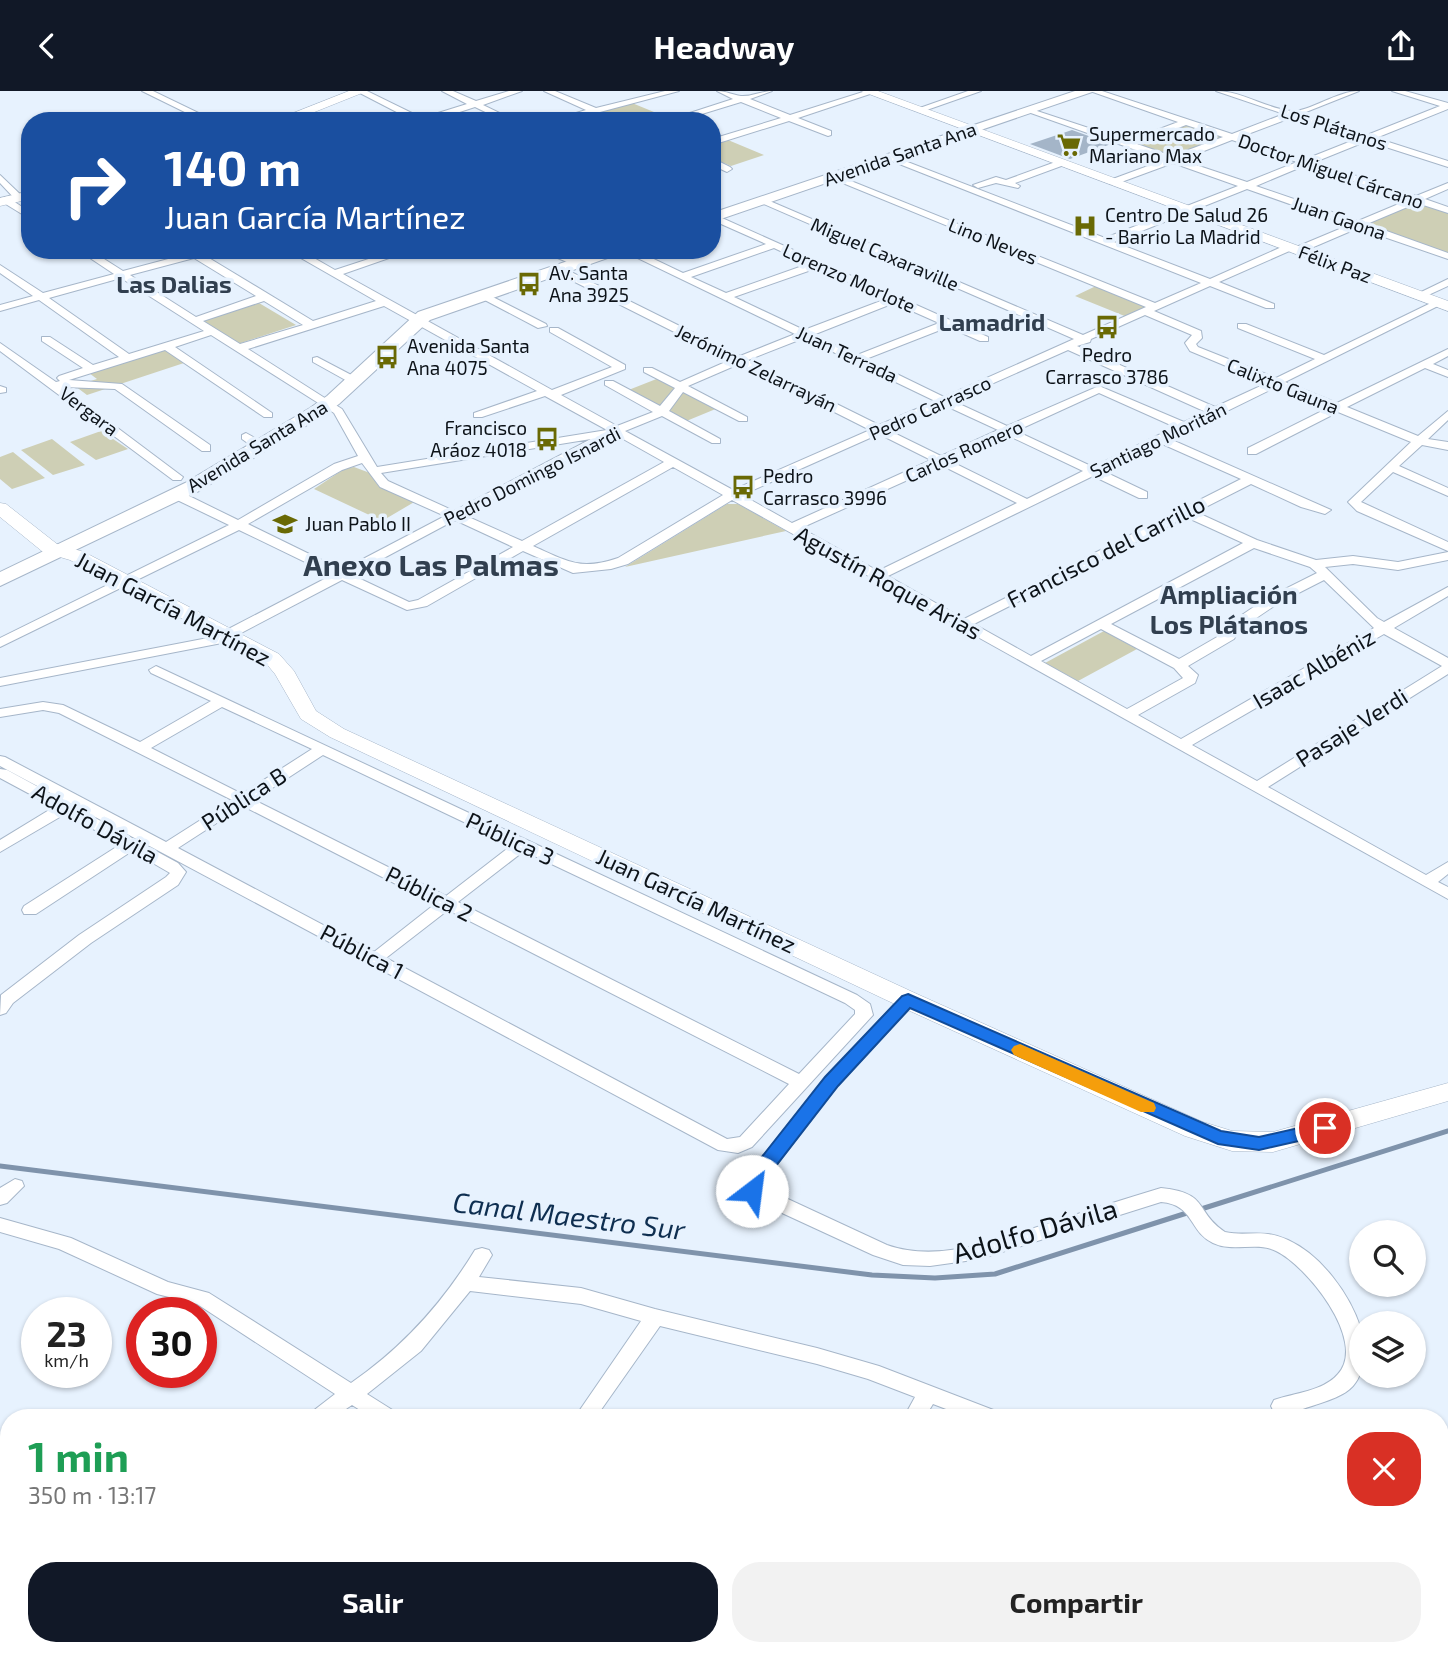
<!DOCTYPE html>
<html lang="es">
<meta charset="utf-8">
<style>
body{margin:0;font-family:"Exo 2",sans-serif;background:#f2f2f2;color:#222;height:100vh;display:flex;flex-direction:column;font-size:26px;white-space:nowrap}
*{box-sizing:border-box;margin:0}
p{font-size:23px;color:#767676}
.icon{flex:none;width:38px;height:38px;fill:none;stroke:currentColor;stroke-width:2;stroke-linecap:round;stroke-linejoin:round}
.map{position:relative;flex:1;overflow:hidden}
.panel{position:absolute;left:0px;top:1318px;width:1449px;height:247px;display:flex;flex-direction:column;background:#fff;border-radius:28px 28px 0 0;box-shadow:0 2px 5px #0004}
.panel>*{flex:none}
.guide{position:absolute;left:21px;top:21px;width:700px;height:147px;border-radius:28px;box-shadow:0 2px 5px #0004;background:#1a4fa0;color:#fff;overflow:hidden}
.tools{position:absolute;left:1349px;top:1129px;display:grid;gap:14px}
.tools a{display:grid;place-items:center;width:77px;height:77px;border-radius:50%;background:#fff;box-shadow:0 2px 5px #0004;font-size:35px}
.speed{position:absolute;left:21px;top:1206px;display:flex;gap:14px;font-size:35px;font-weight:700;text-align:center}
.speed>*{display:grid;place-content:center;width:91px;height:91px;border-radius:50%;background:#fff;box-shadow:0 2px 5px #0004;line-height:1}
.speed small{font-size:18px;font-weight:400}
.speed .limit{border:10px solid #d22;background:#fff;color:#111}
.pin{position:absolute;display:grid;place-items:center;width:60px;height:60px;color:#fff;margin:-30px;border:4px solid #fff;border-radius:50%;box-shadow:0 2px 7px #0007}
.me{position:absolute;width:77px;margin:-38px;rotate:30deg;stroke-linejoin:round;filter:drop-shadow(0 0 5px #0008)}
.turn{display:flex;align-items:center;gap:24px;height:147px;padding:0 28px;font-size:32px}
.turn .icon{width:91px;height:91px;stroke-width:2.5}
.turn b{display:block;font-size:49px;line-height:60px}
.round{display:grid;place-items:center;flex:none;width:74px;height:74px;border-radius:28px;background:#f2f2f2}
.summary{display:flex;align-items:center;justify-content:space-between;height:119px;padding:0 28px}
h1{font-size:42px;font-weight:700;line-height:52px;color:#1e9e55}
.action{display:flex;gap:14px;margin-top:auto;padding:14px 28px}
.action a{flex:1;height:80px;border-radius:28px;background:#111827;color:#fff;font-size:28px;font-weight:700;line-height:80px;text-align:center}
.action a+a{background:#f2f2f2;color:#222}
header{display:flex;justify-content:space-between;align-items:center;height:91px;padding:0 28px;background:#111827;color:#fff;font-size:32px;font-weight:700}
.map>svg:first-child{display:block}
</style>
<header><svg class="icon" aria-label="back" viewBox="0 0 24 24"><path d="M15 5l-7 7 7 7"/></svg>Headway<svg class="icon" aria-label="share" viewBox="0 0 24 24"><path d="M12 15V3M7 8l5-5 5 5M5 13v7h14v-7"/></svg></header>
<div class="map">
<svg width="1448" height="1563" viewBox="0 0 1448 1563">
<rect width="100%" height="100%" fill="#e7f2fe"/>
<path fill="#cecfb5" d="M632 12 671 28 606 30 591 23Z
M1185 33 1223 46 1172 66 1134 52Z
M728 49 764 64 731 75 712 67V54Z
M1418 111 1448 121V163L1365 134Z
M1096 195 1148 216 1127 226 1075 205Z
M259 212 296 234 238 253 202 230Z
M166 257 187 271 87 304 75 295 97 288 89 282Z
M659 287 676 296 660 318 626 300Z
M684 300 718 317 684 331 667 321Z
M101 340 128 358 96 369 70 351Z
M52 348 85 374 53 384 21 359Z
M13 361 45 387 12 398 0 388V366Z
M354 376 370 382 377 393 416 410 382 430 314 398 344 378Z
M727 413H738L786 440 625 476Z
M1104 540 1137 558 1078 590 1045 572Z"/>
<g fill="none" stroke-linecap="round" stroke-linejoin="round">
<path stroke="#7f93ab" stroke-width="5" d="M0 1075 872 1184 935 1187 995 1183 1190 1121
M1198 1119 1448 1040"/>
</g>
<path fill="#a4b5c8" d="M1072 39 1111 53 1070 68 1030 53Z"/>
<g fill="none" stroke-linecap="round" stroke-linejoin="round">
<g stroke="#a6b6c9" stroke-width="2">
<path id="street" d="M142 0H153L215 30H203Z
M356 0H367L422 27 467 13 442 0H453L476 10 509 0H522L483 14 516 30H504L475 16 432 30H414Z
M544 0H555L596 17 665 0H679L566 30H550L586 19Z
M717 0C726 0 733 4 741 5 751 6 762 0 772 0L750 8 790 24 866 0H879L798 27 831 40V44L828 45 789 30 712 54V48L781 27 741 11 679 30H665L733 8Z
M968 0H981L921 21 914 19Z
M1090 0H1102L1232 43 1284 23 1216 0C1242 0 1265 17 1291 20 1307 22 1337 0 1359 0L1301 23 1367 44 1440 15 1392 0H1405L1448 12V18L1376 47 1448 70V76L1367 50 1315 71 1416 105 1448 92V98L1425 108 1448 116V122L1417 112 1367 133 1448 162V168L1358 137 1302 161H1294V157L1349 134 1247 98 1114 151 1210 188 1286 154H1294V158L1219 191 1274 213V217H1266L1210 195 1154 220 1201 240 1202 247 1196 253 1198 256 1276 287 1315 268 1238 237V233H1246L1324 264 1435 210 1444 212 1285 291 1337 312 1448 258V265L1433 273 1448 279V286L1425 277 1347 316 1418 345 1448 320V329L1428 348 1448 351V359L1422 354 1399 375 1448 397V405L1393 381 1361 411 1448 451V460L1357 420 1348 411 1411 351 1338 321 1256 363H1248V357L1328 317 1276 296 1170 348 1331 419 1325 423 1301 416 1251 393 1196 421 1257 449 1316 469 1353 465 1398 471 1448 461V469L1398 479 1353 473 1325 476 1377 527 1384 531 1448 496V505L1394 537 1448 567V583L1268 696 1426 784 1448 771V783L1438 791 1448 796V808L732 409 628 473 611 478 573 482 523 460 427 515 407 519 342 489 222 552 0 595V587L213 546 332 484 239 439 0 556V547L229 434 173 407V401H181L238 429 334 373 358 365 334 322 211 244 175 256 272 322V326H264L165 259 69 289 122 293 210 354V360H202L115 298 63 296 183 386 181 389H173L0 260V252L56 291 60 290 57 287 59 285 83 277 42 250V246H50L93 274 119 266 39 209 0 220V214L33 205 0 182V174L43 202 114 183 78 159H90L123 180 187 163V159H217L204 164 313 230 376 210 287 159H300L335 179 396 159H412L343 183 552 299 612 276 550 241V237H558L625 274V278L561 304 617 335 653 321 605 294V290H613L660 315 675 297 644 281V277H652L680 291 730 269 555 181V177H563L740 265 795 243 621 159H635L683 182 766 153 712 129 713 123 988 246V250H980L948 236 866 268 944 306 1074 248 757 110 765 108 1083 244 1146 216 828 86 836 84 1155 212 1201 192 884 67 892 65 1105 147 1238 95 1173 72 1116 93H1110V89L1164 69 1028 21V17L1128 50 1178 31ZM1293 26 1359 47 1306 68 1240 46ZM1186 34 1223 46 1172 65 1137 53ZM1232 49 1297 71 1247 91 1181 69ZM1306 74 1408 109 1358 130 1256 95ZM774 157 808 173 726 202 691 186ZM194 167 256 205 196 226 130 184ZM817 177 886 208 804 239 734 206ZM121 187 204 240 129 263 49 207ZM264 210 303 234 240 253 203 230ZM894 212 939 232 857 264 813 244ZM384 215 537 300 474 322V326H482L545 305 607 339 377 376 342 318 248 258ZM1145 224 1192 244 1185 252 1190 260 1267 292 1215 316 1077 255 1090 251 1091 248ZM804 247 935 310 879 334 748 269ZM1068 259 1206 321 1184 331 1099 295 1007 335 953 310ZM739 273 870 339 733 399 625 340 662 325 712 352H720V348L669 320 683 301 739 330H747V326L688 295ZM1099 302 1175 336 1093 376 1016 340ZM944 314 998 339 941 365 888 339ZM879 343 931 369 792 432 742 404ZM616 344 664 371 522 450 464 424ZM1007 344 1083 380 1027 408 950 370ZM591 348 454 420 388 390 381 382ZM1160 352 1241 388 964 528 888 485 1093 385 1139 407H1147V401L1103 380ZM362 372 380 396 445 425 342 479 248 433 342 379ZM941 374 1017 412 878 480 801 437ZM673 376 723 404 618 467C580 480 567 470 533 455ZM1186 426 1243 452 1031 565 974 533ZM455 429 513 456 418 509 409 511 352 484ZM1254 457 1310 476 1317 482 1267 507 1230 532 1224 542 1179 568 1111 533ZM1324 489 1374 537 1181 648 1138 624 1195 592 1198 584 1188 575 1234 548 1240 538 1277 513ZM1101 538 1174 577 1183 587 1127 618 1041 570ZM1384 543 1442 575 1257 690 1192 654Z
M712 67 730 76 732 78 727 81 712 74Z
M1061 69 1064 70V74L1015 92 1020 95 1018 97 996 92 978 97 973 94 996 86 1006 89Z
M0 84 22 105V109H16L0 92Z
M4 108H10L30 121V128L4 112Z
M539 159H559L583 172 574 174Z
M1448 188V195L1424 206 1415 204Z
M483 201 546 233 547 235 538 237 479 206 478 204Z
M317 266 357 287 359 289 349 291 313 271V267Z
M0 295 6 297V301L0 302Z
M246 342 264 352V358H256L242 348V344Z
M156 575 857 904 870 913 873 924 752 1056 738 1062 718 1059 0 675V665L5 666 166 751 232 709 59 622 43 619 0 626V618L43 611 63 614 140 651 211 610 151 582 149 579ZM222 616 312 658 242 703 151 657ZM323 664 512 754 446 805 254 709ZM243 715 435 813 374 861 178 757ZM524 760 845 912 855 919V923L799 983 458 811ZM448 819 789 993 740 1046 727 1048 386 867Z
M0 678 7 679 178 772 186 781 178 794 91 852 13 912 6 922 0 924 1 904 79 844 166 786 170 782 132 760 36 823H24L22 819 24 815 121 753 65 723 0 761V749L54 716 0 687Z
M908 903 916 909 914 913 838 994 762 1093V1096L887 1154C941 1173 1001 1147 1053 1131 1089 1119 1125 1108 1161 1097 1210 1102 1194 1120 1225 1141 1248 1146 1262 1137 1288 1149 1321 1164 1350 1203 1361 1238 1363 1246 1362 1257 1362 1265 1362 1277 1361 1286 1353 1295 1344 1305 1327 1310 1315 1314 1302 1318 1286 1325 1274 1321L1271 1315 1274 1309C1294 1302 1324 1300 1338 1283 1368 1250 1306 1174 1276 1160 1256 1150 1234 1162 1213 1152 1188 1140 1195 1114 1161 1111L980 1168 930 1175 903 1174 873 1164 745 1105 743 1100 746 1086 826 986 902 905Z
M15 1088 22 1090 24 1095 7 1112 0 1114V1097Z
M0 1127 71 1147 168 1191 209 1202 351 1292C403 1256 442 1213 475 1159L482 1157 489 1159 492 1164 479 1186 581 1197 655 1218 817 1257 879 1275 996 1320 999 1326H967L933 1313 925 1326H904L915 1306 868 1288 817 1273 660 1235 596 1326H575L641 1230 581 1213 470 1200 421 1260 367 1303 394 1320 397 1326H371L352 1314 334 1326H310L313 1320 335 1303 197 1213 157 1203 59 1158 0 1141Z
M1448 1476V1506L1440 1509V1479Z
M32 1556H59L56 1563H29Z
M270 1556H296L299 1563H273Z
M369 1556H395L392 1563H366Z
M718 1556H748L751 1563H721Z
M1047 1556H1070L1067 1563H1044Z
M1397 1556H1420L1417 1563H1394Z"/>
</g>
<g stroke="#a6b6c9" stroke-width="1">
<path id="secondary" d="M349 0H367L292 30H273Z
M861 0H878L1448 210V220Z
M30 100V108L0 115V107Z
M0 412 6 413 57 453 84 461 279 563 294 580 316 620 344 638 917 903 1203 1031 1232 1040 1273 1041 1448 992V1010L1273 1061 1232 1060 1185 1045 899 915 330 646 301 628 275 583 265 571 70 469 43 461 0 426Z"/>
</g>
<g stroke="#a6b6c9" stroke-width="2">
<path id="primary" d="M1075 0H1095L712 131V122Z
M600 159H624L622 162 430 229 339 313 322 325 199 400 0 495V481L185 392 310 317 327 305 418 221Z"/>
</g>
<use href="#street" fill="#fff" fill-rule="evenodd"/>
<use href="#secondary" fill="#fff" fill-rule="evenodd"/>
<use href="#primary" fill="#fff" fill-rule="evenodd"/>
</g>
<path fill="#1a73e8" stroke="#114b97" stroke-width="2" d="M908 903 1221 1040 1259 1046 1325 1031 1332 1033 1335 1037 1332 1042 1325 1044 1259 1059 1218 1053 910 917 838 995 762 1093 759 1105H745L743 1100 746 1086 825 986 902 905Z"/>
<path fill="#f59e0b" d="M1020 953 1154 1012 1156 1017 1154 1021H1141L1014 964 1011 959 1014 955Z"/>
<defs>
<g id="supermarket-bare" transform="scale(1.89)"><path d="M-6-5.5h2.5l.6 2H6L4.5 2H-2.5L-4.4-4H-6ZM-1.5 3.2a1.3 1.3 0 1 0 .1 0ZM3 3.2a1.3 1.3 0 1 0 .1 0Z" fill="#696904" stroke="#e7f2fe" stroke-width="2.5" paint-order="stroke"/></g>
<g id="hospital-bare" transform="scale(1.89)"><path d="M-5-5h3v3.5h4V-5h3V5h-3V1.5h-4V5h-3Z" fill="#696904" stroke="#e7f2fe" stroke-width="2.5" paint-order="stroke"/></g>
<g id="bus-bare" transform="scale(1.89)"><path d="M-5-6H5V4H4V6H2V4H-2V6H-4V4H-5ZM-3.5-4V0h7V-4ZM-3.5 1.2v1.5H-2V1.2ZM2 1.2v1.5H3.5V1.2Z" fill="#696904" stroke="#e7f2fe" stroke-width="2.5" paint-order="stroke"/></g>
<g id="school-bare" transform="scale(1.89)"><path d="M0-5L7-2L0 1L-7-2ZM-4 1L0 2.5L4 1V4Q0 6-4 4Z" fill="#696904" stroke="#e7f2fe" stroke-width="2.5" paint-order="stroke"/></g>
</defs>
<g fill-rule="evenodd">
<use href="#supermarket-bare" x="1069" y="54"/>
<use href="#hospital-bare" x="1085" y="135"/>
<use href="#bus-bare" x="529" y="193"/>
<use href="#bus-bare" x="1107" y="236"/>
<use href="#bus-bare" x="387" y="266"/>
<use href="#bus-bare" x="547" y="348"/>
<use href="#bus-bare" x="743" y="396"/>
<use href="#school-bare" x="285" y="433"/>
</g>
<g text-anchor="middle" stroke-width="7" stroke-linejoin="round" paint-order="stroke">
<g font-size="19" fill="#0d1319" stroke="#e7f2fe">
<text transform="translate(1334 36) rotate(18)" y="7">Los Plátanos</text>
<text transform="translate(900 63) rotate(-19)" y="7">Avenida Santa Ana</text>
<text transform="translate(1331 80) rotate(19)" y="7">Doctor Miguel Cárcano</text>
<text transform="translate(1339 127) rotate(19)" y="7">Juan Gaona</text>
<text transform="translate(993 150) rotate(22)" y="7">Lino Neves</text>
<text transform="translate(885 163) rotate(23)" y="7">Miguel Caxaraville</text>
<text transform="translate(1335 173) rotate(20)" y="7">Félix Paz</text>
<text transform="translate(849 187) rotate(24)" y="7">Lorenzo Morlote</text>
<text transform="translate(847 263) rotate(25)" y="7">Juan Terrada</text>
<text transform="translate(756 277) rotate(26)" y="7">Jerónimo Zelarrayán</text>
<text transform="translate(1283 295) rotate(22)" y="7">Calixto Gauna</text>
<text transform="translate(930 317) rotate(-24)" y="7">Pedro Carrasco</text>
<text transform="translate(89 320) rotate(37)" y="7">Vergara</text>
<text transform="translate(1158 349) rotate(-26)" y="7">Santiago Moritán</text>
<text transform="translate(257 355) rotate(-31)" y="7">Avenida Santa Ana</text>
<text transform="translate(964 360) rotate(-24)" y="7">Carlos Romero</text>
<text transform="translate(532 385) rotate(-27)" y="7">Pedro Domingo Isnardi</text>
</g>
<g font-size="19" fill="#0d1319" stroke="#e7f2fe" text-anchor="start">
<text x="1089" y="50">Supermercado<tspan x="1089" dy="22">Mariano Max</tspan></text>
<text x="1105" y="131">Centro De Salud 26<tspan x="1105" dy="22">- Barrio La Madrid</tspan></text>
<text x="549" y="189">Av. Santa<tspan x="549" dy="22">Ana 3925</tspan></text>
<text x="407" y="262">Avenida Santa<tspan x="407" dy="22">Ana 4075</tspan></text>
<text x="1107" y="271" text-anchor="middle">Pedro<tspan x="1107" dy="22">Carrasco 3786</tspan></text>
<text x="527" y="344" text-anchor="end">Francisco<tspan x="527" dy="22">Aráoz 4018</tspan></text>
<text x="763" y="392">Pedro<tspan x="763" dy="22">Carrasco 3996</tspan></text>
<text x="305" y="440">Juan Pablo II</text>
</g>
<g font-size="23" fill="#0d1319" stroke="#e7f2fe">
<text transform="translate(1106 461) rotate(-27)" y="8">Francisco del Carrillo</text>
<text transform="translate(888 492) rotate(29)" y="8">Agustín Roque Arias</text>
<text transform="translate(173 518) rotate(28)" y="8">Juan García Martínez</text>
<text transform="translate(1314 578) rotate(-30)" y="8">Isaac Albéniz</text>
<text transform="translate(1352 637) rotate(-32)" y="8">Pasaje Verdi</text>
<text transform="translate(244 708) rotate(-33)" y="8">Pública B</text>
<text transform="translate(95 733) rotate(29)" y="8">Adolfo Dávila</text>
<text transform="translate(510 748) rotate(25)" y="8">Pública 3</text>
<text transform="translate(429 803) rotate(27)" y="8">Pública 2</text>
<text transform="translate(696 810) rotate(25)" y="8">Juan García Martínez</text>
<text transform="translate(362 861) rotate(28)" y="8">Pública 1</text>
</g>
<g font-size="24" font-weight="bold" fill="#313f4f" stroke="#e7f2fe">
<text x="174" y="202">Las Dalias</text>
<text x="992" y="240">Lamadrid</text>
</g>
<g font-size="26" font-weight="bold" fill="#313f4f" stroke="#e7f2fe">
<text x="1229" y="513">Ampliación<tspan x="1229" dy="30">Los Plátanos</tspan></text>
</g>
<g font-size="28" font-style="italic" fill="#0e2e50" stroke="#e7f2fe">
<text transform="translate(569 1125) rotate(7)" y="10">Canal Maestro Sur</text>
</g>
<g font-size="28" fill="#0d1319" stroke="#e7f2fe">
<text transform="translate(1035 1140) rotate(-16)" y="10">Adolfo Dávila</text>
</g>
<g font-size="30" font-weight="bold" fill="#313f4f" stroke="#e7f2fe">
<text x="431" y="485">Anexo Las Palmas</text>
</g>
</g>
</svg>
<div class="tools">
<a><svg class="icon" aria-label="search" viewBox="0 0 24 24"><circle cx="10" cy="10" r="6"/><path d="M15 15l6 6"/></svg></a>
<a><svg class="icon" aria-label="layers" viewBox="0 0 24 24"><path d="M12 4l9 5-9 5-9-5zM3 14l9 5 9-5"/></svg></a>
</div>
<div class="speed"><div>23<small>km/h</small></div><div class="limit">30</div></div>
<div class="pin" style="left:1325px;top:1037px;background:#d93025"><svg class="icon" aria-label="arrive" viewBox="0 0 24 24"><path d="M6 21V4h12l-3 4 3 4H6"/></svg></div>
<svg class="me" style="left:752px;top:1100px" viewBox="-20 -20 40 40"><circle r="19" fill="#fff"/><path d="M0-13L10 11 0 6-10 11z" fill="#1a73e8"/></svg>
<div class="guide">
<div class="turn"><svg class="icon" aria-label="right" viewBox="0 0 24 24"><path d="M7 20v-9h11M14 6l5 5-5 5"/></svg><div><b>140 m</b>Juan García Martínez</div></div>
</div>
<section class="panel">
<div class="summary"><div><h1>1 min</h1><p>350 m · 13:17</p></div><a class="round" style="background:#d93025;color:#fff"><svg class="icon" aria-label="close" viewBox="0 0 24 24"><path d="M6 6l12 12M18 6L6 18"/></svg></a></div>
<div class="action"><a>Salir</a><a>Compartir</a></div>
</section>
</div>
